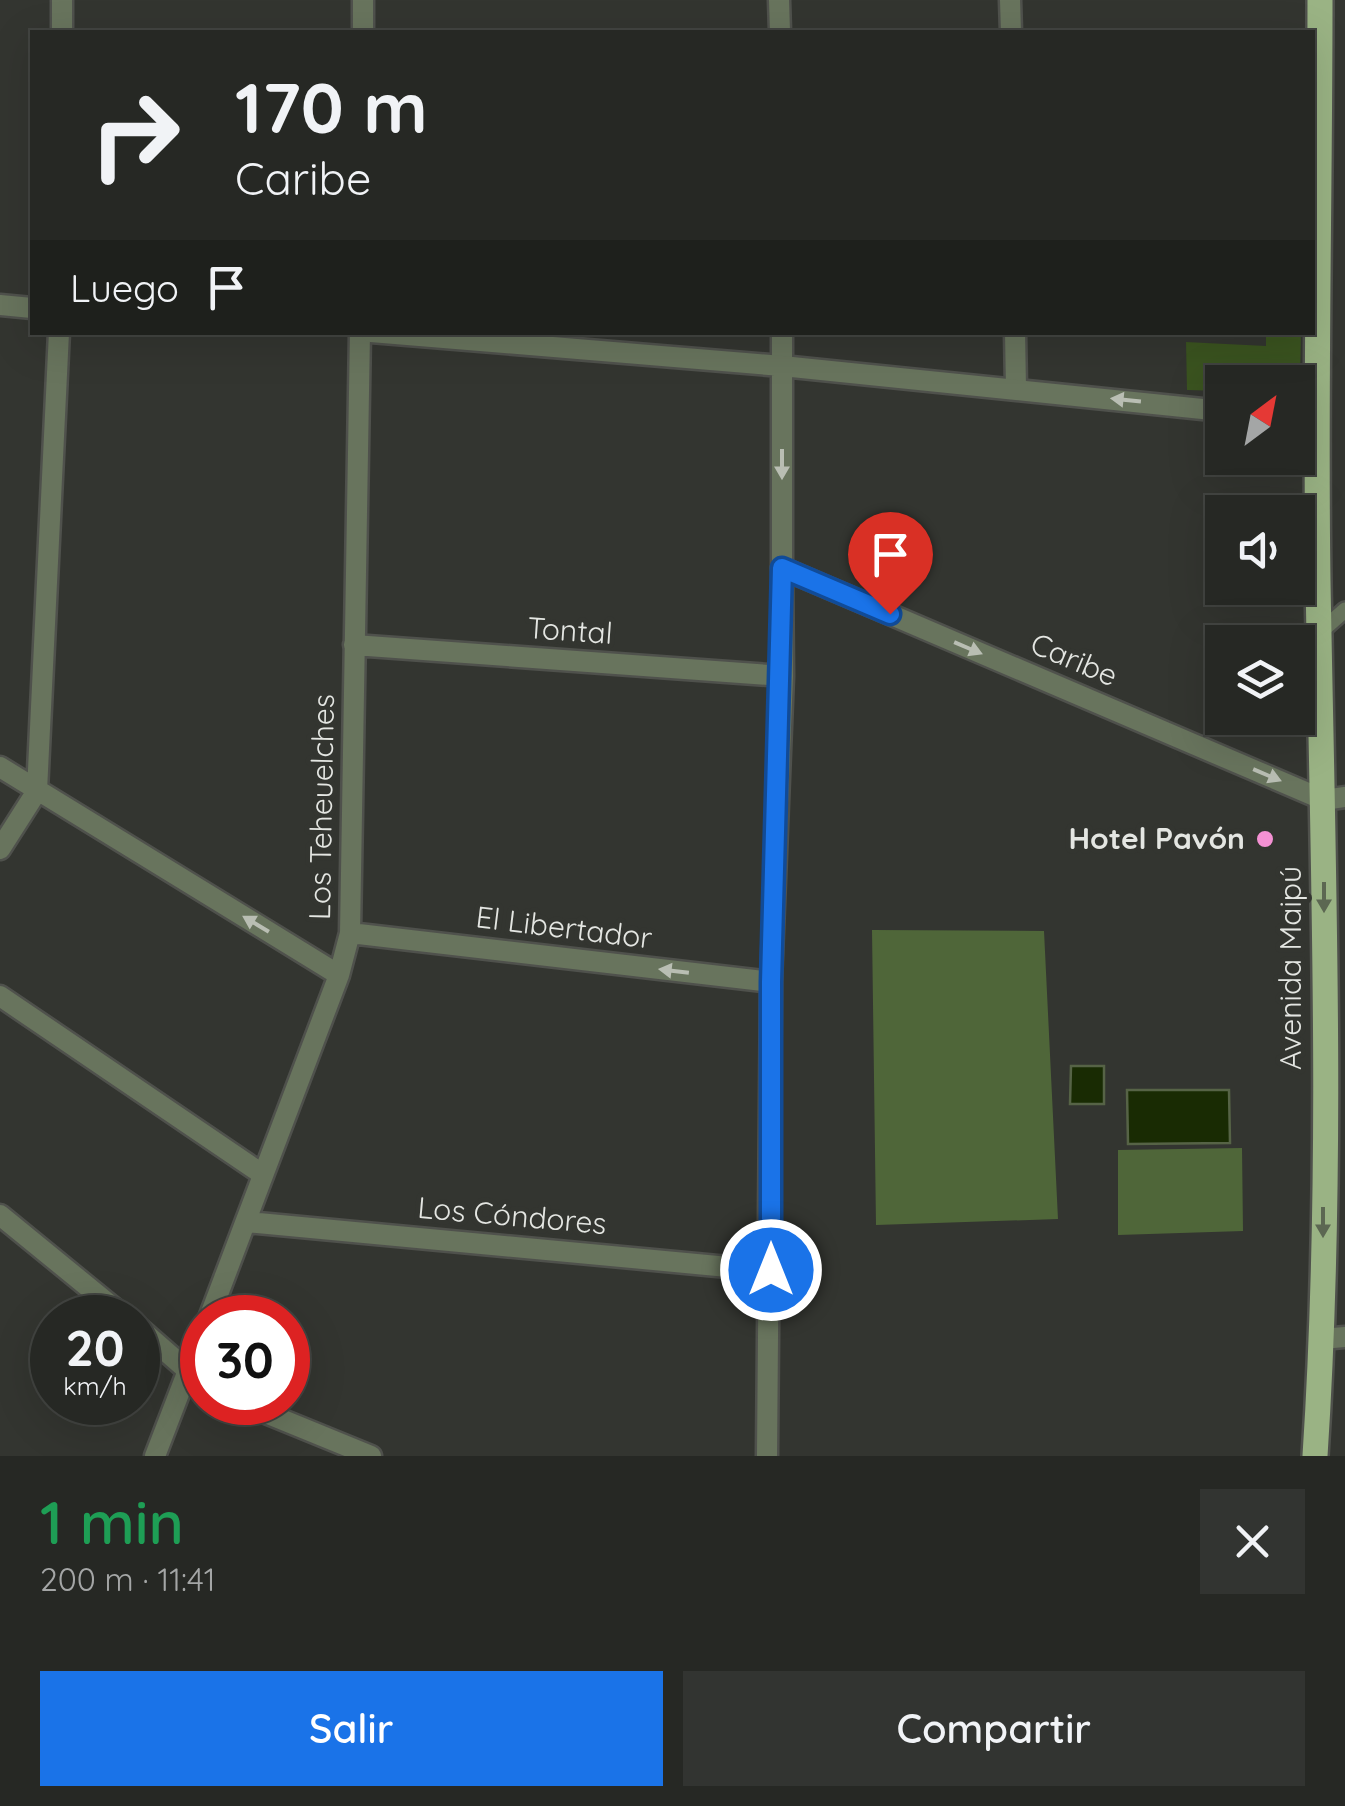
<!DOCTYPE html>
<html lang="es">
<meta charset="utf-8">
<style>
body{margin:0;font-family:Quicksand,sans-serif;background:#323431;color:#f1f3f6;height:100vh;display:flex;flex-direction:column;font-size:38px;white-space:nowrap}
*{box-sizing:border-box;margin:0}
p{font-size:32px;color:#a4a6a6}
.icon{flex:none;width:55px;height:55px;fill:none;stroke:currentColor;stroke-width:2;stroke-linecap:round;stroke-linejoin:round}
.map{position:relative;height:1456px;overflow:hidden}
.details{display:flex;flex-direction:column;background:#262824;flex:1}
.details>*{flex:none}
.top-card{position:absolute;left:30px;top:30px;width:1285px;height:305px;border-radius:0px;box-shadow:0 10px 40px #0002,0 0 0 2px #424441;background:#262824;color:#f1f3f6;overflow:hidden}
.needle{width:65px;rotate:32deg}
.buttons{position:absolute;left:1205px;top:365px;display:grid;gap:20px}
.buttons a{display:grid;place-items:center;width:110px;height:110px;border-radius:0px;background:#262824;box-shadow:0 10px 40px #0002,0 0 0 2px #424441;font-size:50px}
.speed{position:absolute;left:30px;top:1295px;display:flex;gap:20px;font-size:50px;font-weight:700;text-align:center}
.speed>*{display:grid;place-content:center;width:130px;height:130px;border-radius:50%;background:#262824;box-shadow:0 10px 40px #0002,0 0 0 2px #424441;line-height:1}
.speed small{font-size:25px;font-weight:400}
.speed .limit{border:15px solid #d22;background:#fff;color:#111}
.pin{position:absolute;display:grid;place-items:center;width:85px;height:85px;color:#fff;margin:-102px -42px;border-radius:50% 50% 50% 0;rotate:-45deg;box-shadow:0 0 10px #0007}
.pin .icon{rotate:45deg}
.me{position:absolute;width:110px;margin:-55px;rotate:0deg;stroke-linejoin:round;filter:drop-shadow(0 0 8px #0008)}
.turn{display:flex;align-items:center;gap:35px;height:210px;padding:0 40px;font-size:45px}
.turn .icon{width:130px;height:130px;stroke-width:2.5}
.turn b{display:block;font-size:70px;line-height:85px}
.then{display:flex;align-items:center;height:95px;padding:0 40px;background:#0003;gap:20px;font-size:38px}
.round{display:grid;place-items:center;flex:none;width:105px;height:105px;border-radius:0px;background:#323431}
.overview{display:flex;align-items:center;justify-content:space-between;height:170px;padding:0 40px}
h1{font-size:60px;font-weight:600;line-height:75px;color:#1e9e55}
.cta{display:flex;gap:20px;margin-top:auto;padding:20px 40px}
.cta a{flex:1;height:115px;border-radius:0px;background:#1a73e8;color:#fff;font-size:40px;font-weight:600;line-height:115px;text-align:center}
.cta a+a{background:#323431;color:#f1f3f6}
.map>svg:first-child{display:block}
</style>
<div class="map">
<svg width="1345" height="1456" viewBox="0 0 1345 1456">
<rect width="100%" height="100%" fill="#333530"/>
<path fill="#4f6639" d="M872 930 1044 931 1058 1219 876 1225Z
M1242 1148 1243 1231 1118 1235V1150Z"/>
<path fill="#192b03" stroke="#566346" stroke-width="2.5" d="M1071 1066H1104V1104H1070Z
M1127 1090H1229L1230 1143 1128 1144Z"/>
<path fill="#3b5420" d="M1266 332H1301L1300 382H1222V391L1187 390 1186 342 1266 346Z"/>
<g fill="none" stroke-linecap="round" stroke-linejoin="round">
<g stroke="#4f514c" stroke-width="20">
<path id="service" d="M1319 633 1345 610"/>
</g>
<g stroke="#4f514c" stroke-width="25">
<path id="minor" d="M779 0 780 32
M1010 0 1011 32
M62 32V0
M363 32V0
M782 332V366
M1015 332 1016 388
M354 645 783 676
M0 767 339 975
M0 849 37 791 59 332
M350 933 771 982
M0 996 262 1174
M0 1215 126 1318
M247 1222 771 1271
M209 1318 339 975 350 933 360 332
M138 1327 202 1383
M1322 1339 1345 1337
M239 1402 371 1456
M155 1456 202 1334
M767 1456 771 982 783 676 782 568"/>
</g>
<g stroke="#4f514c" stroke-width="25">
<path id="tertiary" d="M0 305 32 308
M371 332 782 366 1222 411
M782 366V568L1324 800 1345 797"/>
</g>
<g stroke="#4f514c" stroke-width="30">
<path id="primary" d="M1315 1456C1334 1165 1323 872 1318 581 1315 388 1320 194 1320 0"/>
</g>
<use href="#service" stroke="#68745d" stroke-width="15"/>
<use href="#minor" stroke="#68745d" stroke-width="20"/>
<use href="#tertiary" stroke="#68745d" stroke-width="20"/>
<use href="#primary" stroke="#9ab384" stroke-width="25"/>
</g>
<defs><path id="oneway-solid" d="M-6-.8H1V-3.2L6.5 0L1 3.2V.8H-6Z" transform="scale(2.5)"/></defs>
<g fill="#b9beb3">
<use href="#oneway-solid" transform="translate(1126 400) rotate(-174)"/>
<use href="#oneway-solid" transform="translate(782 464) rotate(90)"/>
<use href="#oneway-solid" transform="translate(968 648) rotate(23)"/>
<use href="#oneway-solid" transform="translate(1267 775) rotate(23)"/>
<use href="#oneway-solid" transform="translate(256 924) rotate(-149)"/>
<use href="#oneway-solid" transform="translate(674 971) rotate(-173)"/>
</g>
<g fill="#5c6752">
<use href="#oneway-solid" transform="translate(1324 897) rotate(90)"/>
<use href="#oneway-solid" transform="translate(1323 1222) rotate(90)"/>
</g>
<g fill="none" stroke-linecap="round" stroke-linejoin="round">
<g stroke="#114b97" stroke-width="25">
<path id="route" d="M771 1270V982L782 568 890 614"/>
</g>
<use href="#route" stroke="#1a73e8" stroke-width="18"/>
</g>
<circle fill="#f491d3" stroke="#333530" stroke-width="4" cx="1265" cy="839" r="10"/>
<g text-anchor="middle" stroke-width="10" stroke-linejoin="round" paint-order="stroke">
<g font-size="30" fill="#e4e6e2" stroke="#333530">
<text transform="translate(570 631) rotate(4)" y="10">Tontal</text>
<text transform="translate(1074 660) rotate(23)" y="10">Caribe</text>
<text transform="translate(322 807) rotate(-89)" y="10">Los Teheuelches</text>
<text transform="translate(564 928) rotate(7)" y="10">El Libertador</text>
<text transform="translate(1291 968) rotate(-90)" y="10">Avenida Maipú</text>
<text transform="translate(512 1216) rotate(5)" y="10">Los Cóndores</text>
</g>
<g font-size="30" font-weight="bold" fill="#e4e6e2" stroke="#333530" text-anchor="end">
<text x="1245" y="849">Hotel Pavón</text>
</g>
</g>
</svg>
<div class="buttons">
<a><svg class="needle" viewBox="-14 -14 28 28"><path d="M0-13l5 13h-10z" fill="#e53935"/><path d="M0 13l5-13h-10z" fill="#a4a6a6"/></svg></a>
<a><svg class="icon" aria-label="sound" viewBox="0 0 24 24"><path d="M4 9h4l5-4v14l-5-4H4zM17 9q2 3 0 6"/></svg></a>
<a><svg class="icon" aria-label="layers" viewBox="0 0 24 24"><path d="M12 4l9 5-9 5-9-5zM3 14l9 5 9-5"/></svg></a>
</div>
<div class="speed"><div>20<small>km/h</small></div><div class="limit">30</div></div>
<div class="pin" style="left:890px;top:614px;background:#d93025"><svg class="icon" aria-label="arrive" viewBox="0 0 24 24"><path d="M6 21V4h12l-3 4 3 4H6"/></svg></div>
<svg class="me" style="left:771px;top:1270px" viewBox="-20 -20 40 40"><circle r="17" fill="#1a73e8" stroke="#fff" stroke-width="3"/><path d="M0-11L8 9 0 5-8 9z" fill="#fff"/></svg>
<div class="top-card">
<div class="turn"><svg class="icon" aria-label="right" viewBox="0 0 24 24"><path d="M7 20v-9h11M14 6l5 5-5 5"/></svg><div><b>170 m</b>Caribe</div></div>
<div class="then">Luego<svg class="icon" aria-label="arrive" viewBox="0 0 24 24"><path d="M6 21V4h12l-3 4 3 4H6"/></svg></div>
</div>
</div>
<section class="details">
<div class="overview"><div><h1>1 min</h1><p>200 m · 11:41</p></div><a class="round"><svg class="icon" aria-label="close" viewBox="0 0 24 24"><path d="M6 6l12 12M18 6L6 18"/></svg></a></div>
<div class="cta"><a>Salir</a><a>Compartir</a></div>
</section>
